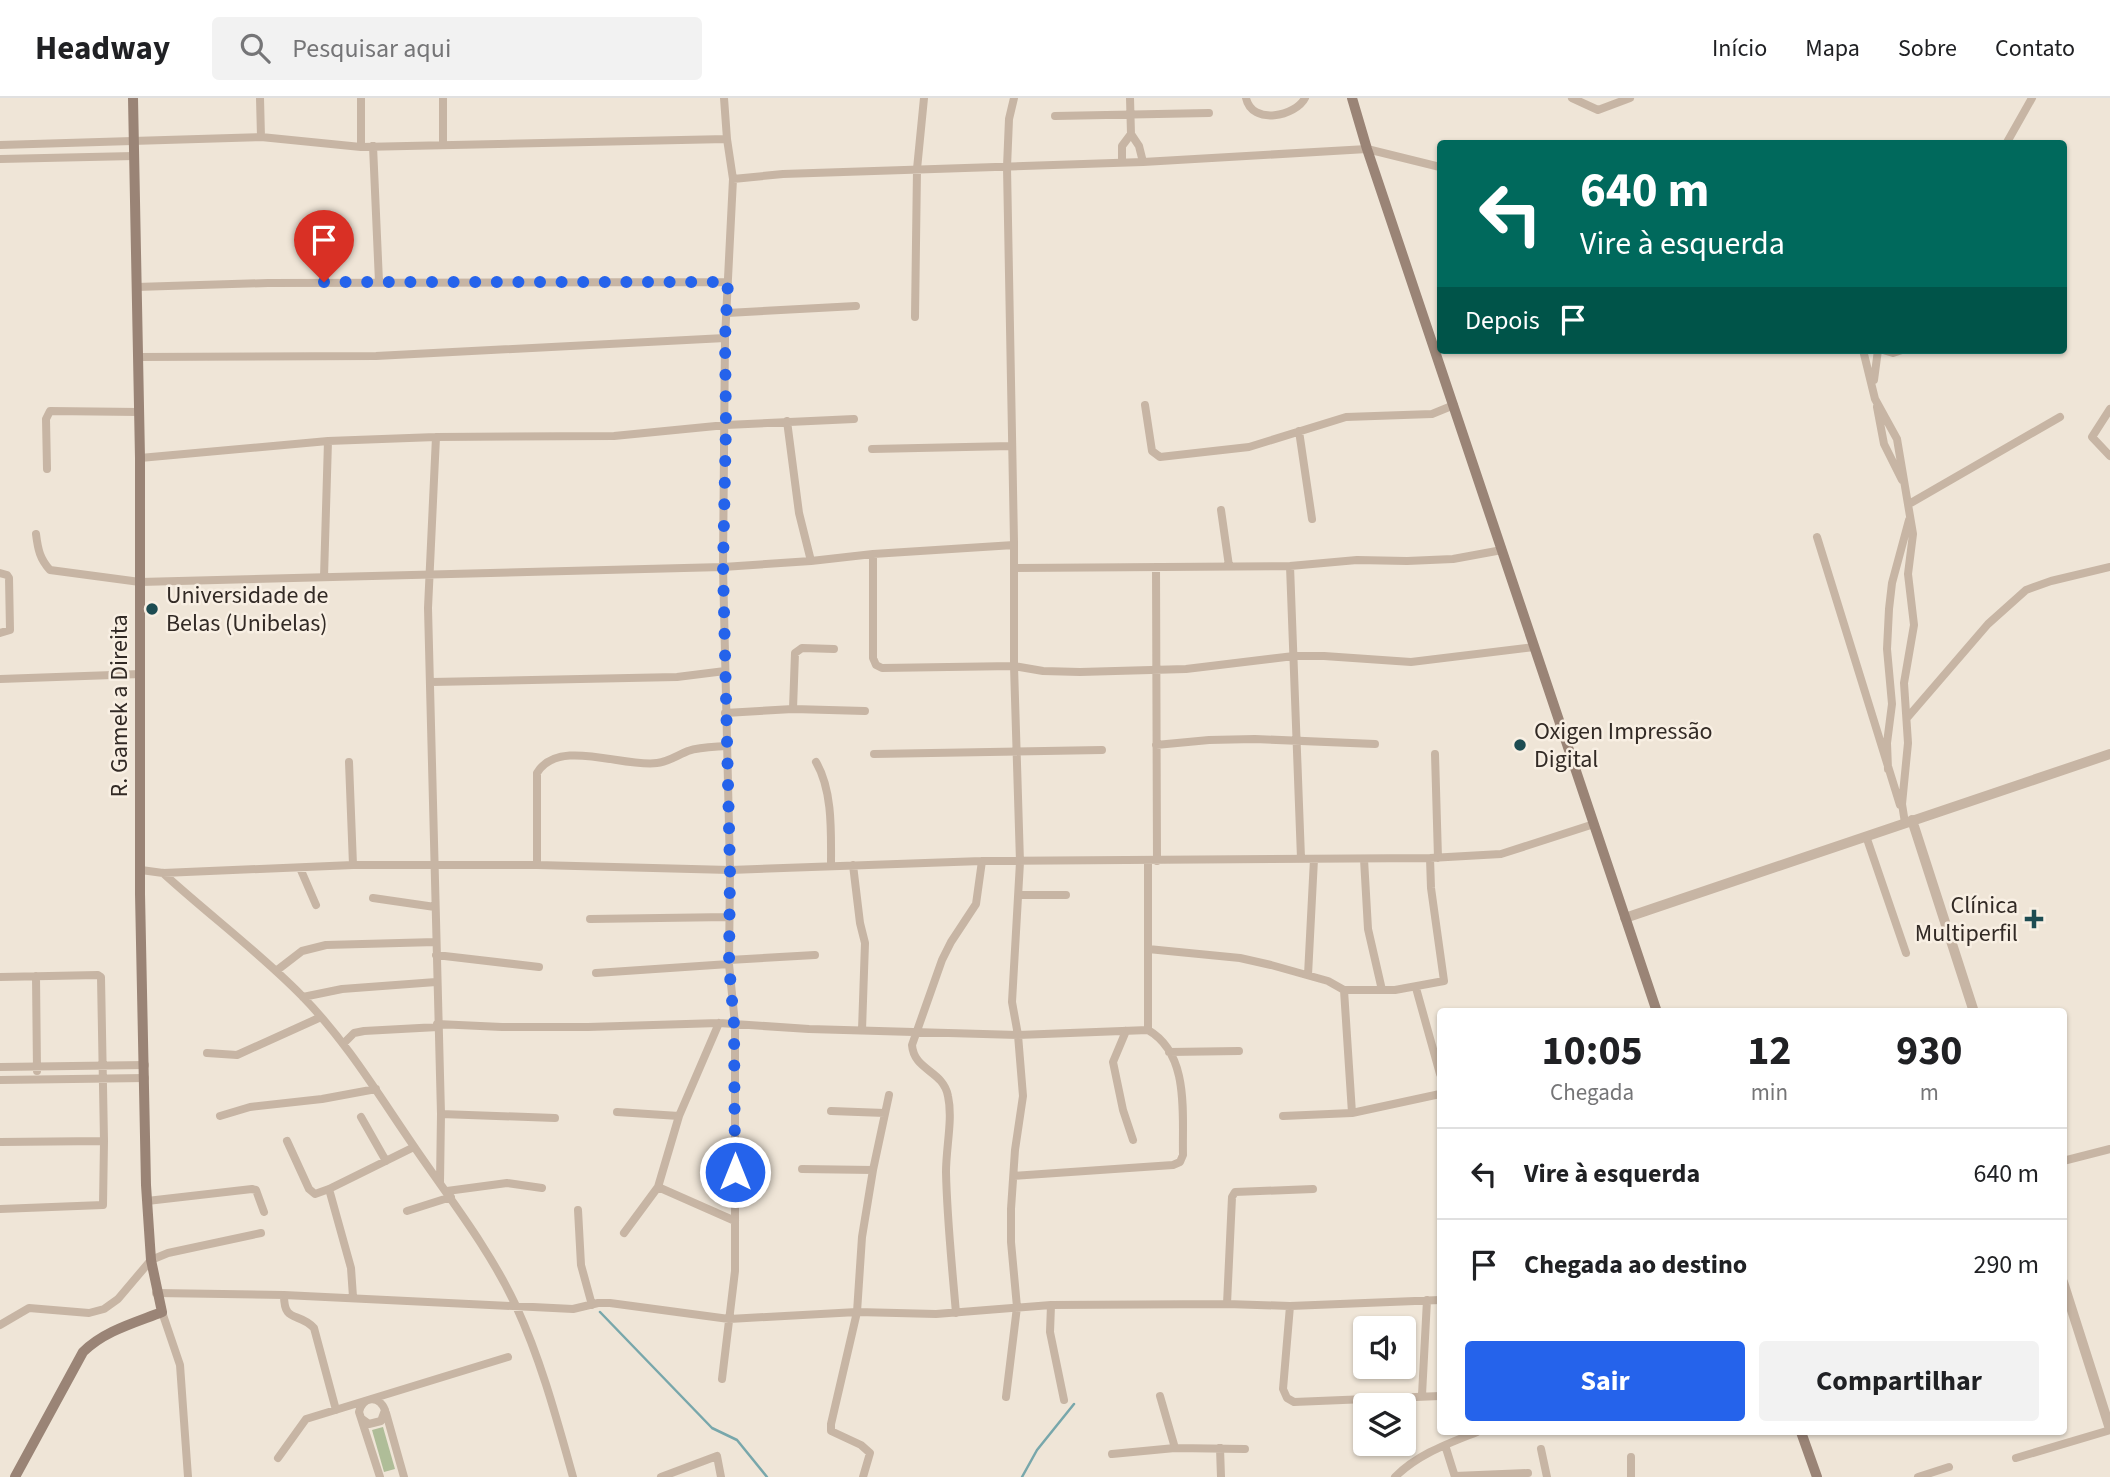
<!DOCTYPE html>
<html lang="pt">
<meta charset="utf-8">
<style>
body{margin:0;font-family:"Source Sans 3",sans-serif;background:#f2f2f2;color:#202124;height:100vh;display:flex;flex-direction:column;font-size:26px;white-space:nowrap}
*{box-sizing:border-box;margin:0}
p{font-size:23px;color:#757577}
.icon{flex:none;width:38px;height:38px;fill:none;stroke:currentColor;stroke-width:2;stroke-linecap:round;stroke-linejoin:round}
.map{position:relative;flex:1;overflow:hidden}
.details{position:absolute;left:1437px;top:910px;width:630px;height:427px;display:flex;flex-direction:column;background:#fff;border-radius:7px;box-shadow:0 2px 5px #0004}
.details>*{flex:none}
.guide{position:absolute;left:1437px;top:42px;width:630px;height:214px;border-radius:7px;box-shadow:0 2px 5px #0004;background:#00695c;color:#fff;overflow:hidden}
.controls{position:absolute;left:1353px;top:1218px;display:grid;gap:14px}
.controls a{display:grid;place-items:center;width:63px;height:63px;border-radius:7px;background:#fff;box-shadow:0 2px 5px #0004;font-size:35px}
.pin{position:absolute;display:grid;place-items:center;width:60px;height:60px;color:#fff;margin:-72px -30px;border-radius:50% 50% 50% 0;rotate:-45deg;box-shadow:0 0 7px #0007}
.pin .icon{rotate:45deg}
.me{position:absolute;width:77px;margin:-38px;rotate:0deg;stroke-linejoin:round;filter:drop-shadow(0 0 5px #0008)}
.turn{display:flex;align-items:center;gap:24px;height:147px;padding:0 28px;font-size:32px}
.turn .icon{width:91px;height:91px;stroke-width:2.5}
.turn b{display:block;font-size:49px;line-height:60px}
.then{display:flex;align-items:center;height:66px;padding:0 28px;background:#0003;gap:14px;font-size:26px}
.eta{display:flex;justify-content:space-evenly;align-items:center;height:119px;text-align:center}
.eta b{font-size:42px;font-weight:700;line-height:49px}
.primary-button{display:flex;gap:14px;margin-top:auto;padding:14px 28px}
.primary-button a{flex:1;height:80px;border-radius:7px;background:#2563eb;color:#fff;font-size:28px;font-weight:700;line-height:80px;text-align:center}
.primary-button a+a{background:#f2f2f2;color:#202124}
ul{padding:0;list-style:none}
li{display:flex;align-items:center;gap:21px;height:91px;padding:0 28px;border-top:2px solid #e0e0e0}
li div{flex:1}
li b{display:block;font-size:26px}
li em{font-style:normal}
header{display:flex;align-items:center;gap:42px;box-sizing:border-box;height:98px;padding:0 35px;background:#fff;border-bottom:2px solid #e0e0e0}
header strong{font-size:33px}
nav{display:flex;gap:38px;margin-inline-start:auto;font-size:24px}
.search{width:490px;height:63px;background:#f2f2f2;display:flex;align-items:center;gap:18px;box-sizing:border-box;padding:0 24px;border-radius:7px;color:#757577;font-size:26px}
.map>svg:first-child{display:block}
</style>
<header>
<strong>Headway</strong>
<div class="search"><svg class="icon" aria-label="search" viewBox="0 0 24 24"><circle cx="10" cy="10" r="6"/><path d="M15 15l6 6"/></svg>Pesquisar aqui</div>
<nav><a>Início</a><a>Mapa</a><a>Sobre</a><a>Contato</a></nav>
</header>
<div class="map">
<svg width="2110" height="1379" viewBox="0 0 2110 1379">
<rect width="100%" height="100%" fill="#efe5d7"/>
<path fill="#afbd98" d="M383 1329 395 1371 384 1374 372 1332Z"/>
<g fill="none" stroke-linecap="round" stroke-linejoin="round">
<path stroke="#78a7ab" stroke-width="2.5" d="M600 1214 712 1330 737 1342 767 1379
M1022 1379 1037 1352 1074 1306"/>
<path stroke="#c7b5a4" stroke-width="8" d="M260 0 261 39
M443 0V46
M1130 0 1131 36 1139 48 1143 64
M1246 0C1252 28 1296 18 1305 0
M1572 0 1598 12 1630 0
M1055 18 1209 15
M2006 46 2032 0
M0 47 261 39 361 49 727 41
M373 48 379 184
M361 49V0
M0 61 134 58
M1122 64V48L1131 36
M733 81 783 76 1143 64 1367 51 1440 69
M136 189 268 185 728 184
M727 215 856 208
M915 219 917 71 924 0
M1863 252 1875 301 1897 341 1913 436 1908 476 1914 527 1904 585 1908 645 1902 706 1905 725
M1883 252 1893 255 1902 252
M138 259 376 258 725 240
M1874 282 1878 252
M1145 307 1152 353 1160 359 1249 349 1346 319 1432 316 1454 307
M1877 309 1884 346 1902 382
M2110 311 2092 339 2110 358
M787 323 799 415 811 463
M1299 333 1312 421
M436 339 428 510 441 1016 440 1084
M872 351 1012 348
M140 360 328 343 436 339 614 338 726 327 854 321
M47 371 46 321 50 313 139 314
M1909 406 2060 319
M1221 412 1229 468
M36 436C38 452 40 461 50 472L140 484 723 469 811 463 873 456 1014 447
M1817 439 1900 707
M873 456V560L876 567 882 570 1014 568 1043 573 1080 574 1186 571 1294 558H1324L1411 564 1534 549
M1290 468 1301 760
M1156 469 1157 763
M1014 470 1290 468 1357 462 1407 463 1453 461 1502 452
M0 475 7 477 9 480 10 532 0 535
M324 479 328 343
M0 581 141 576
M431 584 677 579 725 573
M793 611 795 555 802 550 834 551
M725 615 793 611 865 613
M1907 620 1988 526 2026 492 2051 483 2110 469
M1156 647 1209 642 1255 641 1375 646
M874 656 1102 652
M1435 656 1438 760
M349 664 353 767
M816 664C833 693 831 735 831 768
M1888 671 1887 645 1892 606 1887 551 1889 511 1892 485 1909 422
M1866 738 1906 855
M1364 761 1368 831 1382 892
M537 767V675C558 639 624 670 657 665 668 664 678 657 688 653 700 649 714 649 726 648
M853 767 860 825 865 845 862 932
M300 770 316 807
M141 772 163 775 353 767H537L730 772 982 763 1430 760 1501 756 1594 726
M163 775C209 817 259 854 302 898 346 943 378 996 413 1047 449 1100 489 1150 516 1208 541 1262 557 1322 573 1379
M1019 797H1066
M373 800 435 809
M590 821 729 819
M1148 851 1240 860 1271 867 1328 883 1344 892H1395L1444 883 1431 790 1430 760
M436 857 539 869
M729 862 815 857
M276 873 302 853 326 847 436 844
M596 875 729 866
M1308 877 1314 761
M36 878 37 973
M0 879 98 877 101 879 104 1043 103 1107 0 1111
M1416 890 1440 976
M1344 892 1352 1015
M303 899 342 891 436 884
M437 926 502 929H588L719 925 809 931 1018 937 1148 932C1190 956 1182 1016 1183 1057L1180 1064 1173 1067 1014 1078
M1148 932V764
M1126 933 1113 964 1123 1012 1133 1042
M343 946 354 935 364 933 438 929
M1169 954 1239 953
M207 955 237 957 321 919
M0 969 145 967
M0 982 145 980
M831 1013 885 1015
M617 1014 679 1018
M441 1016 555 1020
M220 1018 250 1009 322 1001 376 991
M1283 1018 1352 1015 1440 996
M361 1019 386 1063
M287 1043 309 1091 315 1096 329 1091 414 1049
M0 1044 104 1043
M2063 1063 2110 1051
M802 1071 873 1072
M658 1089 735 1123
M329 1091 351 1170 353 1199
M447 1093 507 1085 542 1090
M147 1103 252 1091 256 1092 264 1114
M578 1112 581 1167 592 1207
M407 1113 451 1099
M624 1135 658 1089 679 1018 719 925
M156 1195 284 1197 573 1211 598 1205H610L729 1221 857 1214 936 1216 1051 1207 1227 1206 1290 1208 1440 1202
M284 1197C284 1226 298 1213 314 1230L336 1312
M1227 1206 1232 1099 1235 1094 1313 1091
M1051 1207 1050 1234 1064 1302
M1290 1208 1283 1291 1287 1300 1294 1304 1440 1298
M162 1214 180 1267 188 1379
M956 1215C952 1168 947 1121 946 1074 946 1049 953 1021 948 998 943 972 914 973 912 947L942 862 951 844 976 806 982 763
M0 1227 29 1210 89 1215 104 1211 118 1201 151 1162 168 1155 261 1135
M722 1281 735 1173V926L729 866 730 772 723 469 725 240 733 81 727 41 724 0
M1422 1297 1427 1202
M1160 1298 1175 1350
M1006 1299 1017 1209 1011 1144V1111L1015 1052 1023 998 1018 937 1012 904 1020 764 1014 568V444L1007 69 1009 21 1014 0
M386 1315 404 1379
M362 1321 369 1326 381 1323 385 1312C379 1297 363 1298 359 1314L380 1379
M1445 1347 1455 1379
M1220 1350 1221 1379
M1541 1351 1547 1379
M1112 1356 1175 1350 1245 1351
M1631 1359V1379
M278 1360 306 1321 508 1259
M2016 1360 2110 1332
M1455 1378 1528 1375
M661 1379 717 1358 721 1379
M863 1379 870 1355 861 1347 831 1333V1326L857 1214 862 1139 873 1072 889 997
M1395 1379C1418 1356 1447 1346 1477 1334
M1918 1379 1949 1369"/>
<path stroke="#c7b5a4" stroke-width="10" d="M1912 722 1974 914
M1625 820 2110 656
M2063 1184 2110 1331"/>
<path stroke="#9a8476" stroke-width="10" d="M1352 0 1367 51 1657 914
M1801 1334 1817 1379
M15 1379 83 1254C104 1233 134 1225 162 1214L151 1162 146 1087 140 796V360L133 0"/>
</g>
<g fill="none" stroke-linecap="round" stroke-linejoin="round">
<path stroke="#2563eb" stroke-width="12" stroke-dasharray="0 21.6" d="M324 184H728L725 240 726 327 723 469 730 772 729 866 734 926 735 1074"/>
</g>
<g fill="#1d4c52" stroke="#f8efe3" stroke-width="2.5">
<circle cx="152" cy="511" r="7"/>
<circle cx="1520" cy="647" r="7"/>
<path d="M2030.5 810.5h7v7h7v7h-7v7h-7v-7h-7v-7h7z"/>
</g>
<g text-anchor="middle" stroke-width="5" stroke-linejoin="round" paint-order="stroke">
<g font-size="24" fill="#322a25" stroke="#f8efe3" text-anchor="start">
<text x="166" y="505">Universidade de<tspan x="166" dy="28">Belas (Unibelas)</tspan></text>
<text x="1534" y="641">Oxigen Impressão<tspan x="1534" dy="28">Digital</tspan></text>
<text x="2018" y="815" text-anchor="end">Clínica<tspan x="2018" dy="28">Multiperfil</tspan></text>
</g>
<g font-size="24" fill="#322a25" stroke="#f8efe3">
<text transform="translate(119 608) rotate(-90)" y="8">R. Gamek a Direita</text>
</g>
</g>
</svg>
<div class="controls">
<a><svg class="icon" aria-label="sound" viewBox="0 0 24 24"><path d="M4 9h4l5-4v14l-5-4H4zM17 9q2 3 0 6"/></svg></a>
<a><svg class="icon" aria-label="layers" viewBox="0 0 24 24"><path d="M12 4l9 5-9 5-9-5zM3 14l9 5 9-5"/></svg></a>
</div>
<div class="pin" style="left:324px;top:184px;background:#d93025"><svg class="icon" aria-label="arrive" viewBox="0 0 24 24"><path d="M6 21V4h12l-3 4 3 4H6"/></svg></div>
<svg class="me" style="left:735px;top:1074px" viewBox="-20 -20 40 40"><circle r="17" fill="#2563eb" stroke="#fff" stroke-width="3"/><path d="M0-11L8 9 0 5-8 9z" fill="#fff"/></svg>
<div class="guide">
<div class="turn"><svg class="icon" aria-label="left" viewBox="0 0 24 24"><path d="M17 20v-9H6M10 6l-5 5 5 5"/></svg><div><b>640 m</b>Vire à esquerda</div></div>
<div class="then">Depois<svg class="icon" aria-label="arrive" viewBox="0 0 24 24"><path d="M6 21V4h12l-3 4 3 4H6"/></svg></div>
</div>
<section class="details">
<div class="eta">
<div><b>10:05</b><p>Chegada</p></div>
<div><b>12</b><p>min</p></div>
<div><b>930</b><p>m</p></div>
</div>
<ul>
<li><svg class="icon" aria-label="left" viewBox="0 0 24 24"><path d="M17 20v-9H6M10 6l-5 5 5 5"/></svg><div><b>Vire à esquerda</b></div><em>640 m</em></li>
<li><svg class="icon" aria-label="arrive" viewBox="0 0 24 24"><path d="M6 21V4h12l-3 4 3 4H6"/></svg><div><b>Chegada ao destino</b></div><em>290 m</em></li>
</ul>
<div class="primary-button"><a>Sair</a><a>Compartilhar</a></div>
</section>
</div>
